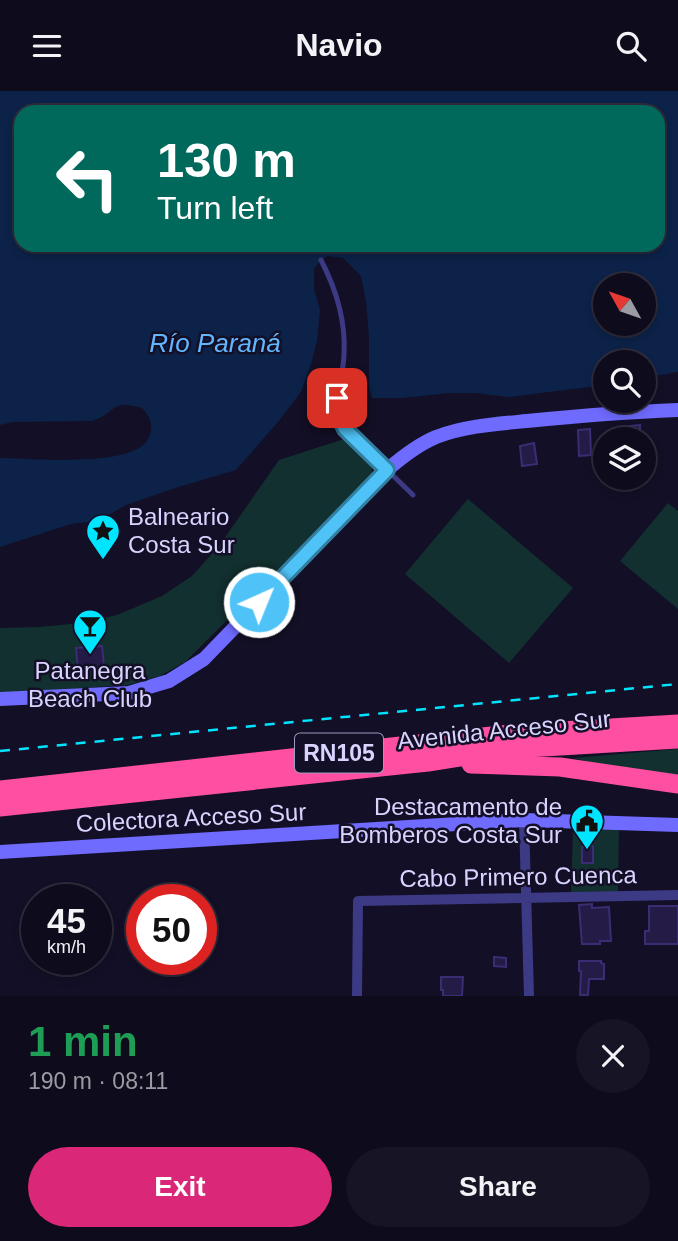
<!DOCTYPE html>
<meta charset="utf-8">
<style>
body{margin:0;font-family:Arial,sans-serif;background:#171425;color:#f1f3f6;height:100vh;display:flex;flex-direction:column;font-size:26px;white-space:nowrap}
*{box-sizing:border-box;margin:0}
p{font-size:23px;color:#9b9ba3}
.icon{flex:none;width:38px;height:38px;fill:none;stroke:currentColor;stroke-width:2;stroke-linecap:round;stroke-linejoin:round}
.map{position:relative;height:905px;overflow:hidden}
.side{display:flex;flex-direction:column;background:#0e0b1c;flex:1}
.side>*{flex:none}
.hud{position:absolute;left:14px;top:14px;width:651px;height:147px;border-radius:21px;box-shadow:0 4px 10px #0003,0 0 0 2px #2e2b3b;background:#00695c;color:#fff;overflow:hidden}
.needle{width:46px;rotate:310deg}
.controls{position:absolute;left:593px;top:182px;display:grid;gap:14px}
.controls a{display:grid;place-items:center;width:63px;height:63px;border-radius:50%;background:#0e0b1c;box-shadow:0 4px 10px #0003,0 0 0 2px #2e2b3b;font-size:35px}
.speed{position:absolute;left:21px;top:793px;display:flex;gap:14px;font-size:35px;font-weight:700;text-align:center}
.speed>*{display:grid;place-content:center;width:91px;height:91px;border-radius:50%;background:#0e0b1c;box-shadow:0 4px 10px #0003,0 0 0 2px #2e2b3b;line-height:1}
.speed small{font-size:18px;font-weight:400}
.speed .limit{border:10px solid #d22;background:#fff;color:#111}
.pin{position:absolute;display:grid;place-items:center;width:60px;height:60px;color:#fff;margin:-30px;border-radius:14px;box-shadow:0 4px 10px #0006}
.me{position:absolute;width:77px;margin:-38px;rotate:44deg;stroke-linejoin:round;filter:drop-shadow(0 0 5px #0008)}
.turn{display:flex;align-items:center;gap:24px;height:147px;padding:0 28px;font-size:32px}
.turn .icon{width:91px;height:91px;stroke-width:2.5}
.turn b{display:block;font-size:49px;line-height:60px}
.round{display:grid;place-items:center;flex:none;width:74px;height:74px;border-radius:37px;background:#171425}
.overview{display:flex;align-items:center;justify-content:space-between;height:119px;padding:0 28px}
h1{font-size:42px;font-weight:600;line-height:52px;color:#1e9e55}
.primary-button{display:flex;gap:14px;margin-top:auto;padding:14px 28px}
.primary-button a{flex:1;height:80px;border-radius:42px;background:#db2777;color:#fff;font-size:28px;font-weight:600;line-height:80px;text-align:center}
.primary-button a+a{background:#171425;color:#f1f3f6}
header{display:flex;justify-content:space-between;align-items:center;height:91px;padding:0 28px;background:#0e0b1c;font-size:32px;font-weight:600}
.map>svg:first-child{display:block}
</style>
<header><svg class="icon" aria-label="menu" viewBox="0 0 24 24"><path d="M4 6h16M4 12h16M4 18h16"/></svg>Navio<svg class="icon" aria-label="search" viewBox="0 0 24 24"><circle cx="10" cy="10" r="6"/><path d="M15 15l6 6"/></svg></header>
<div class="map">
<svg width="678" height="905" viewBox="0 0 678 905">
<rect width="100%" height="100%" fill="#130f26"/>
<path fill="#12302f" d="M344 348 372 373V382L366 391 185 571 160 585 128 594 0 602V537L39 536 81 532 117 524 162 505 192 485 219 455 279 369Z
M468 408 573 497 509 572 405 483Z
M668 412 678 420V518L620 470Z
M678 658V687L641 683 573 667Z
M573 737 619 738 618 801H571Z"/>
<path fill="#0c2248" fill-rule="evenodd" d="M0 0H678V281L644 287V271H606L605 294 509 306 475 302H450L402 307H372L369 296V247L366 210 361 185 343 167 328 165 321 169 314 178V198L320 219 317 250 311 273 301 301 278 331 236 379 175 397 126 414 98 430 71 433 0 456V367C29 367 137 378 149 346 154 335 150 325 142 317 108 308 118 322 92 330L13 331 0 334ZM21 21H658V154H21ZM606 194H644V233H606Z"/>
<path fill="#241b47" stroke="#3b2d73" stroke-width="2" d="M640 334V348H620L619 336Z
M590 338 591 364 579 365 578 339Z
M534 352 537 373 522 375 520 355Z
M102 555 104 575 78 578 76 557Z
M593 755V772H582V756Z
M592 813V817L609 816 611 850H600V853H582L579 814Z
M649 815H678V853H645V840H649Z
M494 866 506 867V876L494 875Z
M579 870H601V872L604 873V888H589L588 904H580L581 880H579Z
M441 886H463L462 905H443V899H441Z"/>
<g fill="none" stroke-linecap="round" stroke-linejoin="round">
<path stroke="#3d3a85" stroke-width="5" d="M321 169C336 198 346 229 344 263 344 283 334 303 338 323 339 328 342 333 345 338L413 404"/>
<path stroke="#3d3a85" stroke-width="10" d="M524 729 529 905
M357 905 358 810 678 804"/>
<path stroke="#6f6bff" stroke-width="14" d="M0 608 129 602 169 590 204 568 387 379C402 366 417 354 436 346 465 335 496 333 527 330 577 325 627 321 678 319
M0 761 524 729 678 734"/>
<path stroke="#ff4fa3" stroke-width="19" d="M471 673 560 676 678 693
M0 699 510 643 678 633
M0 716 428 671 510 658 678 648"/>
<path stroke="#00e5ff" stroke-width="2.5" stroke-dasharray="10 9" stroke-linecap="butt" d="M0 660 678 593"/>
</g>
<g fill="none" stroke-linecap="round" stroke-linejoin="round">
<g stroke="#337fa1" stroke-width="18">
<path id="route" d="M259 511 387 379 345 338 338 324 337 307"/>
</g>
<use href="#route" stroke="#4fc3f7" stroke-width="12"/>
</g>
<defs>
<g id="sight-pin" transform="scale(1.75)"><path d="M0 17L-7.5 6A9.5 9.5 0 1 1 7.5 6Z" fill="#00e5ff" stroke="#130f26"/><path d="M0-6L1.8-2.2L6-1.7L2.9 1.2L3.7 5.4L0 3.3L-3.7 5.4L-2.9 1.2L-6-1.7L-1.8-2.2Z" fill="#111"/></g>
<g id="bar-pin" transform="scale(1.75)"><path d="M0 17L-7.5 6A9.5 9.5 0 1 1 7.5 6Z" fill="#00e5ff" stroke="#130f26"/><path d="M-6-5H6L.8 .8V4.5H3.5V6h-7V4.5H-.8V.8Z" fill="#111"/></g>
<g id="civic-pin" transform="scale(1.75)"><path d="M0 17L-7.5 6A9.5 9.5 0 1 1 7.5 6Z" fill="#00e5ff" stroke="#130f26"/><path d="M-.6-6.5H3V-4.5H.6V-3L4-1V1h2V6H-6V1h2V-1L-.6-3ZM-1.2 2.5V6h2.4V2.5Z" fill="#111"/></g>
</defs>
<g fill-rule="evenodd">
<use href="#sight-pin" x="103" y="440"/>
<use href="#bar-pin" x="90" y="535"/>
<use href="#civic-pin" x="587" y="730"/>
</g>
<g text-anchor="middle" stroke-width="5" stroke-linejoin="round" paint-order="stroke">
<rect fill="#130f26" stroke="#9e99be" stroke-width="2" x="295" y="642.5" width="88" height="39" rx="5"/>
<g font-size="23" font-weight="bold" fill="#d9d4ff">
<text x="339" y="670">RN105</text>
</g>
<g font-size="24" fill="#d9d4ff" stroke="#130f26" text-anchor="start">
<text x="128" y="434">Balneario<tspan x="128" dy="28">Costa Sur</tspan></text>
<text x="90" y="588" text-anchor="middle">Patanegra<tspan x="90" dy="28">Beach Club</tspan></text>
<text x="562" y="724" text-anchor="end">Destacamento de<tspan x="562" dy="28">Bomberos Costa Sur</tspan></text>
</g>
<g font-size="24" fill="#d9d4ff" stroke="#130f26">
<text transform="translate(504 639) rotate(-6)" y="8">Avenida Acceso Sur</text>
<text transform="translate(191 727) rotate(-3)" y="8">Colectora Acceso Sur</text>
<text transform="translate(518 786) rotate(-1)" y="8">Cabo Primero Cuenca</text>
</g>
<g font-size="26" font-style="italic" fill="#62b6ff" stroke="#130f26">
<text x="215" y="261">Río Paraná</text>
</g>
</g>
</svg>
<div class="controls">
<a><svg class="needle" viewBox="-14 -14 28 28"><path d="M0-13l5 13h-10z" fill="#e53935"/><path d="M0 13l5-13h-10z" fill="#9b9ba3"/></svg></a>
<a><svg class="icon" aria-label="search" viewBox="0 0 24 24"><circle cx="10" cy="10" r="6"/><path d="M15 15l6 6"/></svg></a>
<a><svg class="icon" aria-label="layers" viewBox="0 0 24 24"><path d="M12 4l9 5-9 5-9-5zM3 14l9 5 9-5"/></svg></a>
</div>
<div class="speed"><div>45<small>km/h</small></div><div class="limit">50</div></div>
<div class="pin" style="left:337px;top:307px;background:#d93025"><svg class="icon" aria-label="arrive" viewBox="0 0 24 24"><path d="M6 21V4h12l-3 4 3 4H6"/></svg></div>
<svg class="me" style="left:259px;top:511px" viewBox="-20 -20 40 40"><circle r="17" fill="#4fc3f7" stroke="#fff" stroke-width="3"/><path d="M0-11L8 9 0 5-8 9z" fill="#fff"/></svg>
<div class="hud">
<div class="turn"><svg class="icon" aria-label="left" viewBox="0 0 24 24"><path d="M17 20v-9H6M10 6l-5 5 5 5"/></svg><div><b>130 m</b>Turn left</div></div>
</div>
</div>
<section class="side">
<div class="overview"><div><h1>1 min</h1><p>190 m · 08:11</p></div><a class="round"><svg class="icon" aria-label="close" viewBox="0 0 24 24"><path d="M6 6l12 12M18 6L6 18"/></svg></a></div>
<div class="primary-button"><a>Exit</a><a>Share</a></div>
</section>
